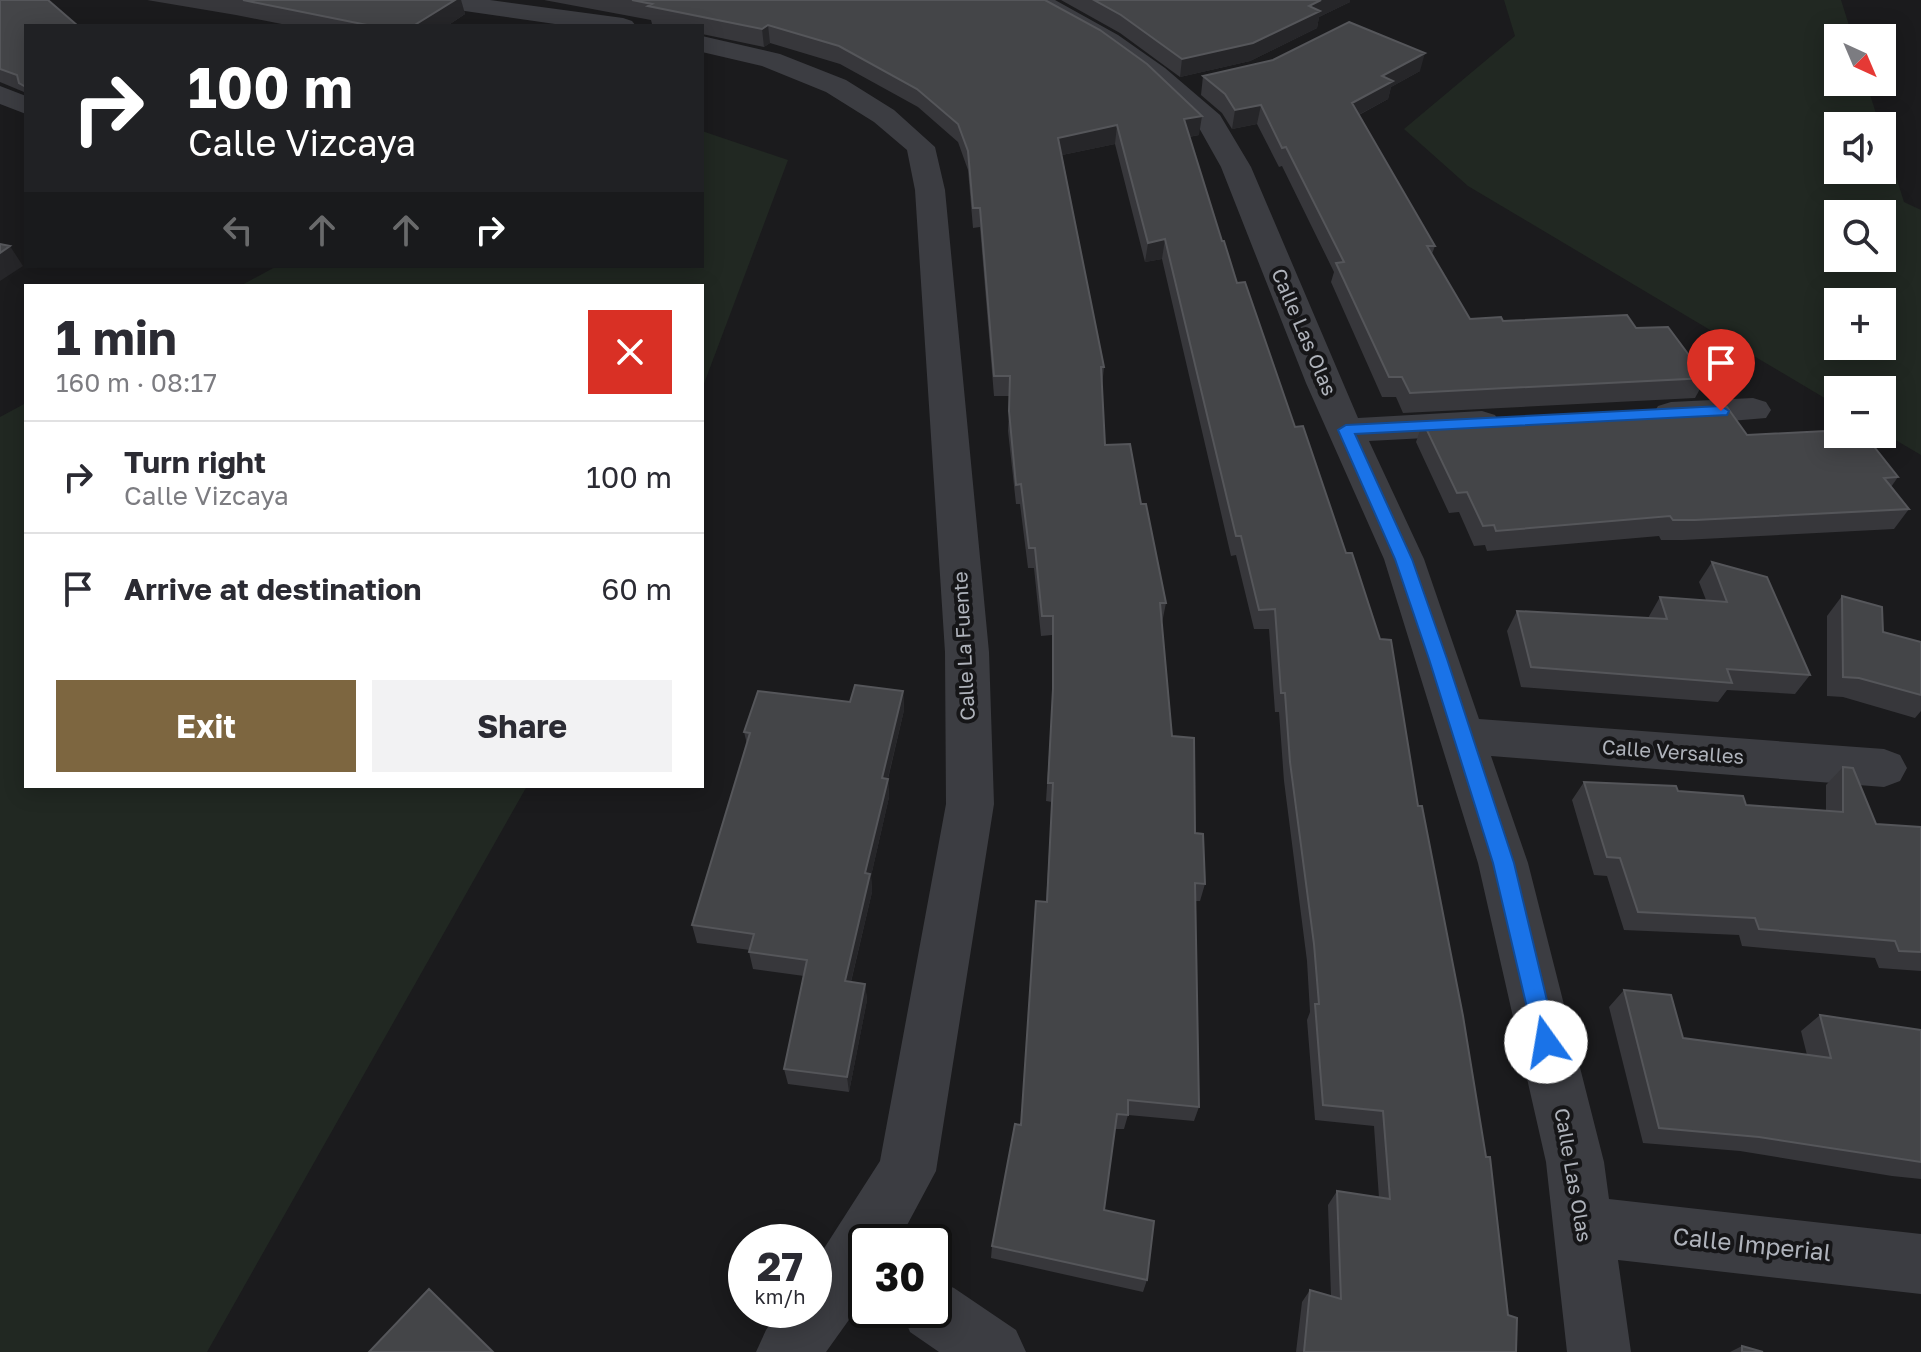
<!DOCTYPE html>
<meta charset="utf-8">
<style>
body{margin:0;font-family:"Golos Text",sans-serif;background:#f2f2f3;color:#2b2b33;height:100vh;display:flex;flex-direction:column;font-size:30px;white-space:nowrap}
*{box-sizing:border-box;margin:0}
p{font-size:26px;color:#7c7c81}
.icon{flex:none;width:44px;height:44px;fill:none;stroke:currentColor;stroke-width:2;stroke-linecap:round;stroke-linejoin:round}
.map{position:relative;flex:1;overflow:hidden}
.side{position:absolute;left:24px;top:284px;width:680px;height:504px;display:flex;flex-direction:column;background:#fff;border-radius:0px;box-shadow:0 4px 20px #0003}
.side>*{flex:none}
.hud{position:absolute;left:24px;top:24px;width:680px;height:244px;border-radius:0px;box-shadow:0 4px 20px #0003;background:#202124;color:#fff;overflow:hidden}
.needle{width:52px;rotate:136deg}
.controls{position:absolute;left:1824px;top:24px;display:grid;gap:16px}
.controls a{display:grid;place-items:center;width:72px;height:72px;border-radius:0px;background:#fff;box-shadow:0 4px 20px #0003;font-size:40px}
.speed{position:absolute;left:728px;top:1224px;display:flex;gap:16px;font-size:40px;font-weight:700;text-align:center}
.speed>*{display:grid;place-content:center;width:104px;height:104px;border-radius:50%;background:#fff;box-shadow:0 4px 20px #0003;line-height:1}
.speed small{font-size:20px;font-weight:400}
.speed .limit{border:4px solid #111;border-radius:12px;background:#fff;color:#111}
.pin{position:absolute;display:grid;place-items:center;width:68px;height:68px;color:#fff;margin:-82px -34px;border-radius:50% 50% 50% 0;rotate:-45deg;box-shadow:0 0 8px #0007}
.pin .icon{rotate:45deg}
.me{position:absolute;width:88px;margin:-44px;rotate:347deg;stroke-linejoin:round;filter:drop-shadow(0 0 6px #0008)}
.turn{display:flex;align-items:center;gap:28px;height:168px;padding:0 32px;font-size:36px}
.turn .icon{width:104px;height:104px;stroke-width:2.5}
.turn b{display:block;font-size:56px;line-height:68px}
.lanes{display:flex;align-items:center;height:76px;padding:0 32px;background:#0003;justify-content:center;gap:40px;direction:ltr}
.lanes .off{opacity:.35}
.round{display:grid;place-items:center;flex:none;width:84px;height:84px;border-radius:0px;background:#f2f2f3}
.summary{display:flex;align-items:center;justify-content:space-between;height:136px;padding:0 32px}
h1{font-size:48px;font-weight:700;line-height:60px}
.primary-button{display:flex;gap:16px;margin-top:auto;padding:16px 32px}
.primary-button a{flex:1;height:92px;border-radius:0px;background:#7d6640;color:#fff;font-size:32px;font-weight:700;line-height:92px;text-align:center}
.primary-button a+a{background:#f2f2f3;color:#2b2b33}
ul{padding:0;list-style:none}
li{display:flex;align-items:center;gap:24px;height:112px;padding:0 32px;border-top:2px solid #e1e1e2}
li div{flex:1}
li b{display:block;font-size:30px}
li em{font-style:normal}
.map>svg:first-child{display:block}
</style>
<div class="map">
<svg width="1921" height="1352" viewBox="0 0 1921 1352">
<rect width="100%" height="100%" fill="#1b1b1d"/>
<path fill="#212822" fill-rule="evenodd" d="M1504 0H1841L1853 38H1838V82H1866L1880 126H1838V170H1882V132L1904 202 1921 210V455L1882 432V390H1838V406L1468 186 1404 129 1515 36ZM1838 214H1882V258H1838ZM1838 302H1882V346H1838Z
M702 131 788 160 702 389V286H240L277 266H702Z
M26 403V786H527L207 1352H0V417Z"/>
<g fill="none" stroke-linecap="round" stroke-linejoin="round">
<path fill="#3c3d42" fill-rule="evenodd" d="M425 0H490L623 18 632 21 636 26H569L437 7 428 5Z
M1025 0H1055L1118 35 1165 68 1220 115 1251 167 1358 418 1482 411 1495 415 1500 423 1495 431 1482 435 1369 441 1424 559 1479 719 1884 749 1900 755 1907 768 1900 781 1884 787 1491 756 1528 863 1604 1162 1609 1199 1921 1234V1294L1618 1260 1631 1352H1567L1546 1162 1478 863 1384 559 1306 383 1221 167 1198 126 1147 80 1100 45 1028 5Z
M702 36 780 54 846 80 894 110 935 147 945 190 989 652 994 804 936 1171 898 1242H866V1296L826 1352H756L766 1330 780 1310H814V1264L880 1161 946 804 945 652 915 190 907 150 874 122 826 92 762 66 702 52Z
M0 86 26 96V114L0 104Z
M1753 398 1766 402 1771 410 1766 418 1671 426 1658 422 1653 414 1658 406 1671 402Z
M934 1280 954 1288 1016 1330 1026 1352H939L910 1332 901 1310H934Z"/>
</g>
<path fill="#37373b" d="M0 0 26 26V96L24 92 0 82Z
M147 0H461L465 14 447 26H292L236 15Z
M544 0H1045L1199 135 1189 137 1222 241 1418 806 1508 1315 1516 1352H1296L1302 1302 1310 1290 1331 1296 1328 1205 1337 1191 1379 1198 1374 1126 1315 1120 1307 1020 1310 1012 1307 961 1284 781 1279 712H1275L1269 629H1254L1236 555 1231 556 1162 259 1145 262 1115 144 1062 155 1104 367 1102 387 1105 445 1141 504 1166 603 1162 623 1172 736 1195 833 1205 884 1200 901H1195L1199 1107 1194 1121 1128 1115 1124 1129H1115L1104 1210 1147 1280 1143 1292 991 1258 992 1246 1021 1125 1046 902 1052 802 1046 801 1052 708V635L1041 636 1034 568H1028L1020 504H1016L1008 431 1010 396H994L980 227 973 228 968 170 958 142 918 107 840 64 770 43 764 47 702 34V26H662L652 24 651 20Z
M1061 0H1350V2L1319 17 1317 28 1250 61 1180 77 1120 33Z
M1420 71 1391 87 1388 99 1359 115 1435 246 1432 254 1470 319 1636 328 1706 378 1695 398 1403 413 1396 397H1382L1331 282 1334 272 1282 166 1279 167 1257 124 1232 129 1222 113 1201 95 1203 76Z
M1423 422 1747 435 1831 436 1898 477 1891 487 1909 509 1894 529 1683 540H1661L1659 536 1487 551 1485 545 1474 546 1459 512 1449 513 1416 442Z
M1712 562 1810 675 1795 694 1727 690 1718 702 1521 687 1507 631 1517 611 1648 618 1660 597 1706 600 1699 582Z
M1842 596 1883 632 1921 642V711L1915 718 1843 697 1827 696V616Z
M903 691 904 710 888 779 889 797 871 876 872 892 851 982 865 984 867 1000 849 1092 788 1084 784 1069 804 976 753 969 749 952 750 950 697 943 692 925 747 744 744 732 850 702Z
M1843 767 1876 824 1921 827V971L1879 968 1875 958 1742 946 1739 935 1624 930 1607 876 1594 875 1572 800 1584 782 1678 791 1746 805 1826 811V785Z
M1624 990 1683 1038 1807 1055 1801 1031 1820 1015 1921 1030V1179L1892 1176 1740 1151 1643 1143 1609 1007Z
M1742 1346 1763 1352H1730Z"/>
<path fill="#262629" d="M455 0H461L465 14 447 26H413Z
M1321 0H1350V2L1319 17 1317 28 1250 61 1180 77 1182 59Z
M768 25 770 43 764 47 762 29Z
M1425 53 1420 71 1391 87 1388 99 1347 121 1352 103 1382 76Z
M1261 105 1257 124 1232 129 1235 110Z
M1202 116 1199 135 1182 138 1184 119Z
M1117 125 1115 144 1057 156 1058 138Z
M1165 239 1162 259 1145 262 1148 243Z
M10 246 23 266 0 281V253Z
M903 691 904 710 885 790 888 779 889 797 871 876 872 892 847 998 845 981 882 778Z
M865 984 867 1000 849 1092 847 1077Z
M429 1289 448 1306 495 1352H493Z"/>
<path fill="#444548" stroke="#55565a" stroke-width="2" d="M0 0H48L78 26H26V87L19 83 17 75 0 69Z
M243 0H455L413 26H372Z
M632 0H1045L1100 30 1147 64 1202 116 1184 119 1222 241H1224L1237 283 1245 282 1295 427 1303 426 1346 553H1352L1380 639 1391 640 1418 806H1422L1463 1016 1486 1157H1490L1508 1315 1517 1318 1516 1352H1304L1310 1290 1341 1299 1337 1191 1390 1199 1383 1111 1323 1105 1315 1004H1319L1314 944 1290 762 1285 693H1281L1275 609 1259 610 1241 536H1236L1165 239 1148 243 1117 125 1058 138 1104 367H1101L1105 445 1130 444 1141 504H1146L1166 603H1160L1172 736 1194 738 1195 833 1203 834 1205 884 1195 883 1199 1107 1128 1100V1115L1117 1114 1104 1210 1154 1221 1147 1280 992 1246 1015 1124 1021 1125 1036 901 1047 902 1053 783H1048L1053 689V616H1042L1035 548H1029L1021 484 1016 485 1009 411 1010 376H994L980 208H973L968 151 958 124 917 89 839 46 768 25 762 29 648 6 652 4Z
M1094 0H1321L1309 6 1320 11 1253 43 1182 59 1121 15Z
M1349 22 1425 53 1382 76 1393 81 1352 103 1435 246H1427L1470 319 1501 317 1503 321 1627 315 1636 328 1668 327 1706 378 1410 393 1402 377H1389L1336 263 1344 262 1286 147 1282 148 1261 105 1235 110 1225 94 1203 76 1273 60Z
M0 244 10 246 0 253Z
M1727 407 1747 435 1826 431 1831 436 1864 434 1898 477 1884 478 1909 509 1695 520H1673L1670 516 1496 531 1494 525 1483 526 1467 492 1457 493 1423 422Z
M1712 562 1767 577 1810 675 1727 669 1732 683 1531 667 1517 611 1667 619 1660 597 1727 602Z
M1842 596 1882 607 1883 632 1921 642V695L1859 678 1843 677Z
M855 685 903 691 882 778 888 779 865 873 870 874 845 981 865 984 847 1077 784 1069 807 960 749 952 754 934 692 925 750 733 744 732 758 691 850 702Z
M1843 767 1853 768 1876 824 1921 827V952L1899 951 1895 941 1759 929 1755 918 1638 912 1620 858 1607 857 1584 782 1676 786 1678 791 1743 796 1746 805 1843 812Z
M1624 990 1671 995 1683 1038 1831 1058 1820 1015 1921 1030V1162L1759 1137 1659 1128Z
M429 1289 493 1352H369Z
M1742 1346 1763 1352H1742Z"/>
<path fill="#1a73e8" stroke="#114b97" stroke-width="2" d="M1721 406 1729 411 1727 415 1355 434 1412 559 1447 659 1514 863 1557 1042 1554 1050 1546 1053 1538 1050 1535 1042 1493 863 1429 659 1395 559 1338 430 1346 425Z"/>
<g text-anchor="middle" stroke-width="8" stroke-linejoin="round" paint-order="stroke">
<g font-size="20" fill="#afb3bb" stroke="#161618">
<text transform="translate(1304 332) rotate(67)" y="7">Calle Las Olas</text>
<text transform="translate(964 646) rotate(-93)" y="7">Calle La Fuente</text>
<text transform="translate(1673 752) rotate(4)" y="7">Calle Versalles</text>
<text transform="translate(1573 1175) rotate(80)" y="7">Calle Las Olas</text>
</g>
<g font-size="24" fill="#afb3bb" stroke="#161618">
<text transform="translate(1752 1245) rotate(6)" y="8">Calle Imperial</text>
</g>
</g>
</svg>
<div class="controls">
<a><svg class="needle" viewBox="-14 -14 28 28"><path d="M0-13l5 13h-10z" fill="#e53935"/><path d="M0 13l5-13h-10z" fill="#7c7c81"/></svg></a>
<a><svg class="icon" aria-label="sound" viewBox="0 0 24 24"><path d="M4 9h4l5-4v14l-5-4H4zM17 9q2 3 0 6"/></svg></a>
<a><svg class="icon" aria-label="search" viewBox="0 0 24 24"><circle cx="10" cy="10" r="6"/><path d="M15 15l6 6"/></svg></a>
<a>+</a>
<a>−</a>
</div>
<div class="speed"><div>27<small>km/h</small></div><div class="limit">30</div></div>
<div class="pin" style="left:1721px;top:411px;background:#d93025"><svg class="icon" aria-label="arrive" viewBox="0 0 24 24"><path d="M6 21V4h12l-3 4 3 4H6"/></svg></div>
<svg class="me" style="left:1546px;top:1042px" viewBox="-20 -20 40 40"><circle r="19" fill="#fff"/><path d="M0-13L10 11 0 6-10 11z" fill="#1a73e8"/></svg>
<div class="hud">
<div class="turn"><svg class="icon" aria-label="right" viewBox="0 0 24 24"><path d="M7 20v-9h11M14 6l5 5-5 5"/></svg><div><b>100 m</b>Calle Vizcaya</div></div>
<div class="lanes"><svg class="icon off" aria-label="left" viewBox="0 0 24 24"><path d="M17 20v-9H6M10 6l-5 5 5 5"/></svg><svg class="icon off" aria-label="ahead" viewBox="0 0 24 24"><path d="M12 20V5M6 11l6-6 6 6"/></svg><svg class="icon off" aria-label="ahead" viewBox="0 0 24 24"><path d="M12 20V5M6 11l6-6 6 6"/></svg><svg class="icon" aria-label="right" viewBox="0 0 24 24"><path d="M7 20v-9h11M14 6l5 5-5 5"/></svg></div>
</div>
<section class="side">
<div class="summary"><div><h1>1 min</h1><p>160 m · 08:17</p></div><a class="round" style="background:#d93025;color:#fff"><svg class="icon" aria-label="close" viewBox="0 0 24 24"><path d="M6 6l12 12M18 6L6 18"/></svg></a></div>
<ul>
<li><svg class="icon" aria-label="right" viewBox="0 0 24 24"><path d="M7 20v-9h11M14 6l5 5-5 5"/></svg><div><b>Turn right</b><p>Calle Vizcaya</p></div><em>100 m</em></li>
<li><svg class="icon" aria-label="arrive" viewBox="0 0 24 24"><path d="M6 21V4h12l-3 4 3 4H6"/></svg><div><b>Arrive at destination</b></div><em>60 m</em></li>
</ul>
<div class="primary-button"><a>Exit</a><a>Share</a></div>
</section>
</div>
